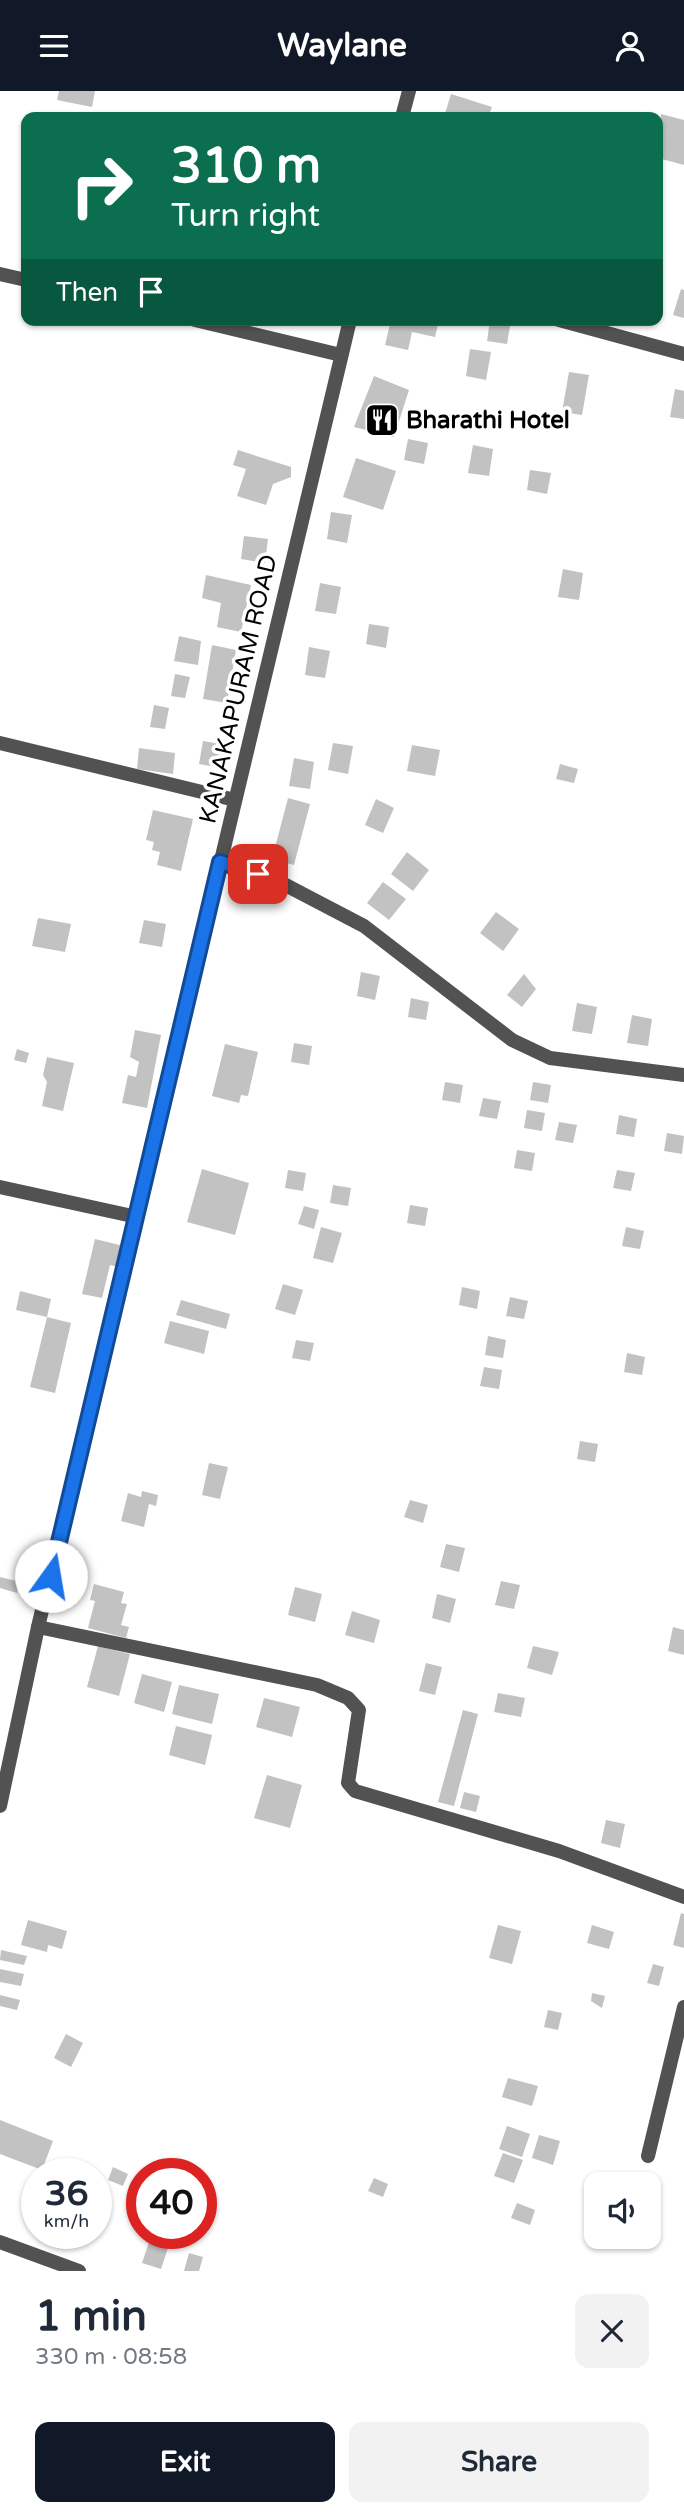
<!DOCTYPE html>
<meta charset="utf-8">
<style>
body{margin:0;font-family:"Varela Round",sans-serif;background:#f2f2f3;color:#1f2937;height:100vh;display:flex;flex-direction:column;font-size:26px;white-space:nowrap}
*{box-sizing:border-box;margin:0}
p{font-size:23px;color:#747a83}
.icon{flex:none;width:38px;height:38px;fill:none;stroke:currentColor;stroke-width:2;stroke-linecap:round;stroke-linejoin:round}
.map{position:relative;height:2180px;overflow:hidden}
.panel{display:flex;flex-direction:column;background:#fff;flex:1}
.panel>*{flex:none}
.hud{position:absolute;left:21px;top:21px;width:642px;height:214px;border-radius:14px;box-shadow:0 2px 5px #0004;background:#0b6e4f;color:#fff;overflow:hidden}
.buttons{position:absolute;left:584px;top:2081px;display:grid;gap:14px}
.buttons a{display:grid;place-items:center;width:77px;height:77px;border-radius:14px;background:#fff;box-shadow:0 2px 5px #0004;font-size:35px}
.speed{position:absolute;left:21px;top:2067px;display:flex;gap:14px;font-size:35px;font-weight:700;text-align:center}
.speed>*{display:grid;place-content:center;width:91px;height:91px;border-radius:50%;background:#fff;box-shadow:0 2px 5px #0004;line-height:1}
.speed small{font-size:18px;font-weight:400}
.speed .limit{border:10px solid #d22;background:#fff;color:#111}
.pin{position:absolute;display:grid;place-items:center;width:60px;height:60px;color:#fff;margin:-30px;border-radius:14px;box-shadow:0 4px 10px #0006}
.me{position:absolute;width:77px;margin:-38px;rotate:13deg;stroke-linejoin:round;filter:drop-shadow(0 0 5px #0008)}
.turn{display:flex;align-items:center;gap:24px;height:147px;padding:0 35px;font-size:32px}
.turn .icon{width:91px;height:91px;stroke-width:2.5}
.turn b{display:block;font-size:49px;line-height:60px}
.then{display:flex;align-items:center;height:66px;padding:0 35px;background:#0003;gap:14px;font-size:26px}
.round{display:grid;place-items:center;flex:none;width:74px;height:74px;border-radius:14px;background:#f2f2f3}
.headline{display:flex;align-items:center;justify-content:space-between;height:119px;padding:0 35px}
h1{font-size:42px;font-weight:700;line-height:52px}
.cta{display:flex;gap:14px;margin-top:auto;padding:14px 35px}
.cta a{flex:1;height:80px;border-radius:14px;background:#111827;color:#fff;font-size:28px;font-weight:700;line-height:80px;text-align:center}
.cta a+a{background:#f2f2f3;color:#1f2937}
header{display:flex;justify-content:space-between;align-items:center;height:91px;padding:0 35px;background:#111827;color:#fff;font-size:32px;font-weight:700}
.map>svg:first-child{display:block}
</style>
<header><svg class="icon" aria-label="menu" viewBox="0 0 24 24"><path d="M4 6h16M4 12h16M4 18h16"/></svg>Waylane<svg class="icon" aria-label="person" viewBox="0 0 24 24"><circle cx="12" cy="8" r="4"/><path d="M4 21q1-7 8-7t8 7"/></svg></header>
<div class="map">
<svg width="684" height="2180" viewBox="0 0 684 2180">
<rect width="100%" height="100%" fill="#fff"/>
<path fill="#c2c2c2" d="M59 0H95L92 16 57 9Z
M451 3 492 16 488 26H444Z
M661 23 684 29V74L658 67Z
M681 198 684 199V227L673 224Z
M391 229H439L435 246 412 241 408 259 385 254Z
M490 229H511L507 253 487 250Z
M470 258 491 261 486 289 466 285Z
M569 281 589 284 582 324 562 321Z
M374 285 409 299 394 346 354 336Z
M675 298 684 300V328L670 326Z
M408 348 428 352 424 373 404 369Z
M473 354 493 358 489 385 468 382Z
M238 359 291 376V386L273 393 266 414 237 405 246 378 233 374Z
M356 367 396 380 383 419 343 406Z
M530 379 551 382 547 403 527 399Z
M331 421 352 424 347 452 327 448Z
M244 445 268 448 265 472 241 468Z
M563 478 583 482 579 509 558 506Z
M206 484 251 494 241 541 217 536 221 512 202 507Z
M320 492 341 496 336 523 315 520Z
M369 533 389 536 386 557 366 553Z
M179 545 201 550 198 574 174 570Z
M212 554 236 559 227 612 203 608Z
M309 556 330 560 325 587 305 584Z
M175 583 190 586 185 607 171 605Z
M154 614 169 617 165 638 150 636Z
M203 650 226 654 221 677 199 673Z
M333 652 353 655 348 683 328 679Z
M412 654 440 659 435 685 407 680Z
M139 657 175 662 173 683 137 678Z
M294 667 314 671 310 698 289 695Z
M560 673 578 678 574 692 556 688Z
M288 707 310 713 294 774 272 768Z
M376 708 394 717 383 742 365 734Z
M153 719 193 728 181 780 157 774 160 761 152 759 154 751 146 749Z
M407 761 429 779 413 800 391 783Z
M383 791 406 808 389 829 367 812Z
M496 821 519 838 503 860 480 842Z
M38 827 71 833 65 861 32 855Z
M144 829 166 833 162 856 139 852Z
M361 881 380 885 375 909 357 905Z
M524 883 536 898 522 916 507 904Z
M411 907 429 911 426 929 408 926Z
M577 912 597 916 592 943 572 940Z
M632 924 652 928 648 955 627 952Z
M135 939 161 944 147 1017 122 1012 128 984 136 986 139 971 130 966Z
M294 952 312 955 309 974 291 971Z
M225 953 258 961 248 1005 241 1004 239 1012 212 1005Z
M17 958 29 962 26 972 14 969Z
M47 966 74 972 63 1020 42 1015 47 991 43 984Z
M445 991 463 994 460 1012 442 1009Z
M533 991 551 994 548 1012 530 1009Z
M483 1007 501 1010 497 1028 479 1025Z
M527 1019 545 1022 542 1040 524 1037Z
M619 1024 637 1028 634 1046 616 1043Z
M559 1031 577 1034 573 1052 555 1049Z
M667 1042 684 1045 682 1063 664 1060Z
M517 1059 535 1062 532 1080 514 1077Z
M202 1078 249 1092 235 1144 187 1131Z
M288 1079 306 1082 303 1100 285 1097Z
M617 1079 635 1082 631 1100 613 1097Z
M333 1094 351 1097 348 1115 330 1112Z
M410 1114 428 1117 425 1135 407 1132Z
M304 1115 319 1119 314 1138 298 1133Z
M321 1136 342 1142 333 1172 313 1167Z
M626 1136 644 1140 640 1158 622 1155Z
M95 1148 124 1155 119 1176 110 1174 102 1207 82 1203Z
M283 1193 303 1199 295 1224 275 1218Z
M462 1196 480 1200 477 1218 459 1214Z
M20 1200 51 1208 47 1226 16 1219Z
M510 1206 528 1210 524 1228 506 1225Z
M181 1209 230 1223 226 1238 176 1224Z
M47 1226 71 1232 55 1302 30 1296Z
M170 1230 209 1240 204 1263 164 1252Z
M488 1245 506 1249 503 1267 485 1264Z
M296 1249 314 1252 310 1270 292 1267Z
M627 1262 645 1266 642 1284 624 1281Z
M484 1276 502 1279 499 1298 480 1295Z
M580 1350 598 1353 595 1371 577 1368Z
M209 1372 228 1376 220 1408 202 1404Z
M142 1400 158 1404 156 1415 149 1413 144 1436 121 1430 128 1402 141 1406Z
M410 1409 428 1414 423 1432 404 1426Z
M446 1453 465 1457 459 1481 440 1476Z
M0 1486 20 1491 17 1502 0 1497Z
M501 1490 520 1494 514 1518 495 1514Z
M94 1493 124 1501 121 1512 127 1513 121 1534 129 1536 126 1547 88 1537 95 1510 90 1509Z
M295 1496 322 1503 315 1531 288 1524Z
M437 1503 456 1508 450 1532 432 1527Z
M352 1520 380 1529 374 1552 345 1544Z
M673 1536 684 1539V1564L668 1560Z
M98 1555 130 1563 119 1605 87 1596Z
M533 1555 559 1561 552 1584 527 1577Z
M426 1572 442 1576 435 1604 419 1600Z
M142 1583 172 1591 164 1621 134 1612Z
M179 1594 219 1603 212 1633 172 1623Z
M498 1602 525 1607 521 1626 494 1621Z
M264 1607 300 1616 292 1646 256 1636Z
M463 1619 478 1623 454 1715 438 1711Z
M176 1635 212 1644 205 1674 169 1664Z
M267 1684 302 1694 290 1737 254 1727Z
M464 1701 480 1705 476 1721 460 1717Z
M606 1729 625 1733 620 1757 601 1752Z
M681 1822 684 1823V1857L673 1854Z
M28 1829 67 1840 62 1858 48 1854 47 1861 21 1854Z
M498 1834 521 1840 512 1873 489 1867Z
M592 1834 614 1841 609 1858 587 1852Z
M1 1859 27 1865 24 1874 0 1869Z
M653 1873 664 1876 659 1895 647 1892Z
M0 1878 24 1883 21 1895 0 1891Z
M592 1902 605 1905 602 1917 591 1910Z
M0 1904 20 1909 17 1919 0 1915Z
M548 1919 562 1922 558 1939 544 1936Z
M66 1943 83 1952 71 1976 54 1967Z
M508 1987 538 1995 532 2015 502 2006Z
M0 2029 53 2050 42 2079 0 2063Z
M507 2035 530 2043 522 2066 499 2058Z
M539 2044 560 2050 553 2074 532 2067Z
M503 2062 523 2069 514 2092 494 2085Z
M57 2069 73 2074 71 2082H53Z
M113 2076 128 2083 123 2095 108 2089Z
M374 2087 388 2093 383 2106 368 2100Z
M142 2096V2134L130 2130Z
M517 2112 535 2119 530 2134 511 2127Z
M152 2142 171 2148 161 2178 142 2172Z
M189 2162 203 2166 199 2180H184Z"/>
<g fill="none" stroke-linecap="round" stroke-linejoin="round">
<path stroke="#525252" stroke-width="14" d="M0 183 26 189
M195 229 341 264
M559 229 684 263
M0 652 235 709
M220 771 276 789 364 835 512 949 550 967 684 984
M0 1096 137 1126
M38 1536 317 1594 348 1607 359 1619 348 1692 355 1700 559 1760 684 1806
M648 2065 684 1916
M0 2151 79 2180"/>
<path stroke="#525252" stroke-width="14" d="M402 26 409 0
M0 1715 38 1536 350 229"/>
</g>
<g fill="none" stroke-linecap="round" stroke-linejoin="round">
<g stroke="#114b97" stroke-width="18">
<path id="route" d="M51 1485 220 771 258 783"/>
</g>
<use href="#route" stroke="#1a73e8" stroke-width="12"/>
</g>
<defs>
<g id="restaurant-square" transform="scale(1.75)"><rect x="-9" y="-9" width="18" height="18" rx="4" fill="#000" stroke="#fff"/><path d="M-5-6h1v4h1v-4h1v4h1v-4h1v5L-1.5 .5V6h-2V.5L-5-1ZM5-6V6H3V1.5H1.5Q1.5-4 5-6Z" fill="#fff"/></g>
</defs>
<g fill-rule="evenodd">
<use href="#restaurant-square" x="382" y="329"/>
</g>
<g text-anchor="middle" stroke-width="7" stroke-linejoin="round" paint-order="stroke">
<g font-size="24" font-weight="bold" fill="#000" stroke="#fff" text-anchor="start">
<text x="406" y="337">Bharathi Hotel</text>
</g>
<g font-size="24" fill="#000" stroke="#fff">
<text transform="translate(238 598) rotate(-77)" y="8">KANAKAPURAM ROAD</text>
</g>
</g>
</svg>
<div class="buttons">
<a><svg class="icon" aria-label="sound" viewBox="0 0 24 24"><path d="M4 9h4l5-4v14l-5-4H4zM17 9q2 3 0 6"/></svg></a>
</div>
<div class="speed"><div>36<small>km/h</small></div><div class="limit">40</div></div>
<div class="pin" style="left:258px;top:783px;background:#d93025"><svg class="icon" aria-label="arrive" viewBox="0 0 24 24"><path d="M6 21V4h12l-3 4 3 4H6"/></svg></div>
<svg class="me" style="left:51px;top:1485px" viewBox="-20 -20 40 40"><circle r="19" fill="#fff"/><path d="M0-13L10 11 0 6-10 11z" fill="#1a73e8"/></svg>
<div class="hud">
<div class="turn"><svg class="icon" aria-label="right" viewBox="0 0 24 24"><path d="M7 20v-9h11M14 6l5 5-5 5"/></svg><div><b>310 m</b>Turn right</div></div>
<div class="then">Then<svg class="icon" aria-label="arrive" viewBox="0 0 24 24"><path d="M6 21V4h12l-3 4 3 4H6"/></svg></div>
</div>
</div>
<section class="panel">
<div class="headline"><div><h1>1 min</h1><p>330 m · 08:58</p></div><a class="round"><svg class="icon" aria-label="close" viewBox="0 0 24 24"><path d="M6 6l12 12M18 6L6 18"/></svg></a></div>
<div class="cta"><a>Exit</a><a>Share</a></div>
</section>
